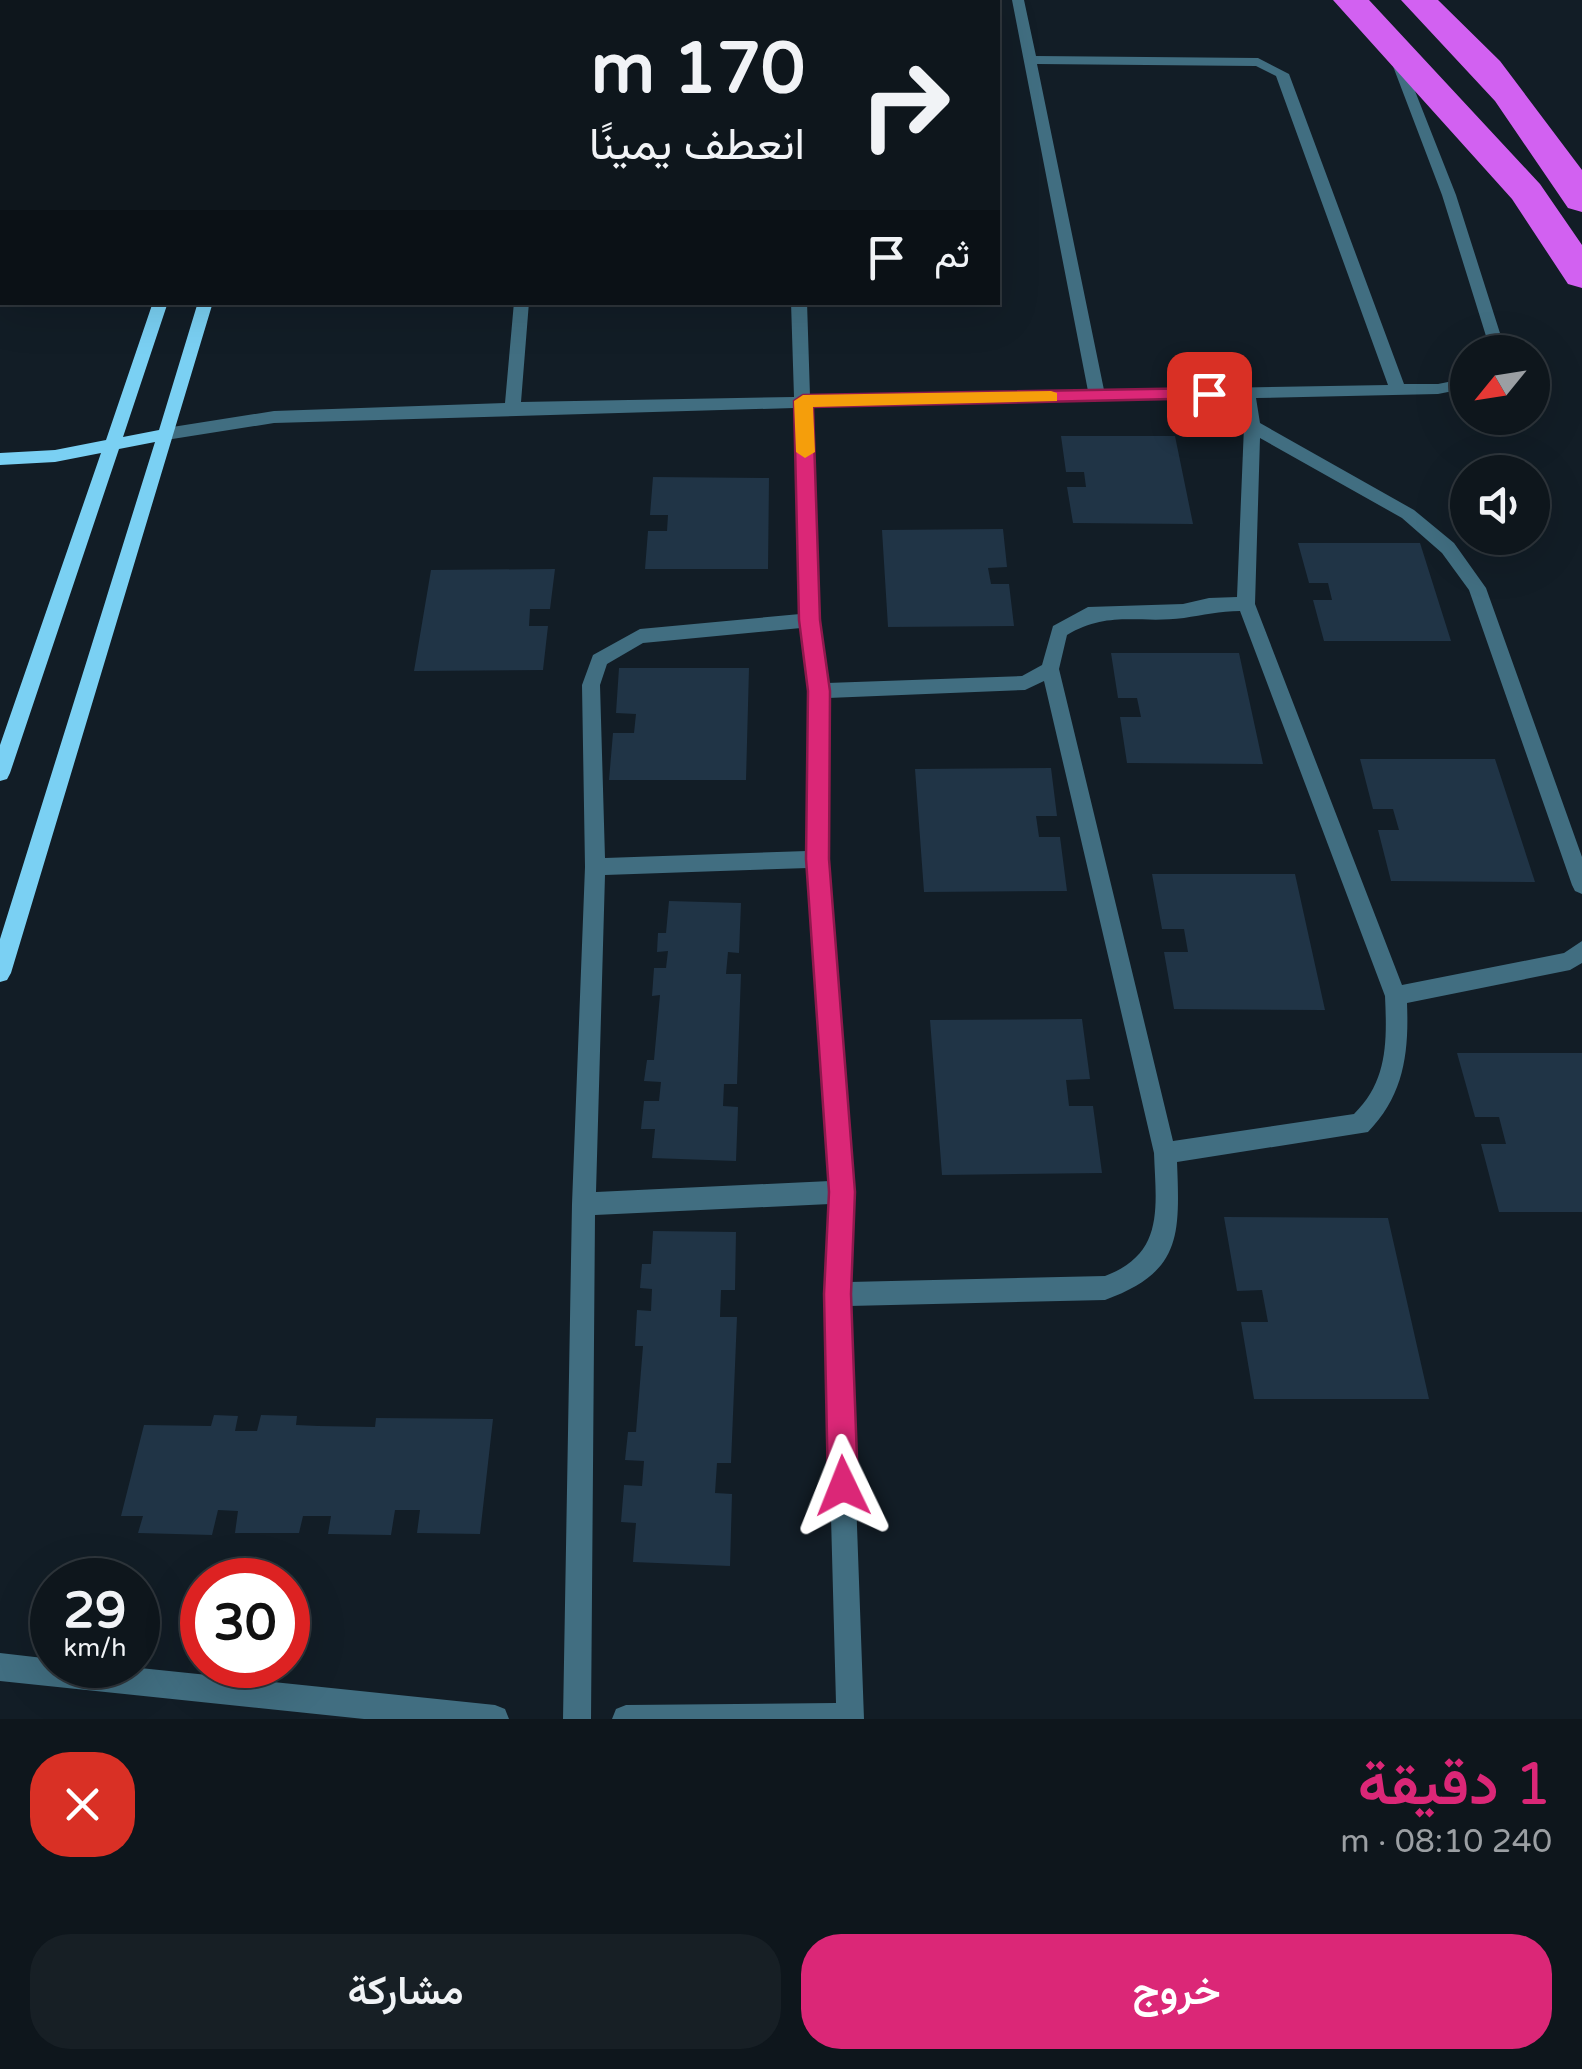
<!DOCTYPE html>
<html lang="ar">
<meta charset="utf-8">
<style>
body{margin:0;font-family:"Varela Round",Vazirmatn,sans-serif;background:#171f25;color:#f1f3f6;direction:rtl;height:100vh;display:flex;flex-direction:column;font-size:38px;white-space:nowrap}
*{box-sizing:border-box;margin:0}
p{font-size:32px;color:#9b9fa3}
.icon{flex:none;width:55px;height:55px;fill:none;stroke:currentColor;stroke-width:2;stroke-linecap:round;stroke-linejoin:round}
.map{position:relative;height:1719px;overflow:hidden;direction:ltr}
.panel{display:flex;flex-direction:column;background:#0e161c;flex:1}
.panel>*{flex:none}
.top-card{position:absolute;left:0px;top:0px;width:1000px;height:305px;box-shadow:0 10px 40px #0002,0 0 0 2px #2e353b;direction:rtl;background:#0e161c;color:#f1f3f6;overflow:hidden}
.needle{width:65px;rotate:240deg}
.controls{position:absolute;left:1450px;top:335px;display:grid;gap:20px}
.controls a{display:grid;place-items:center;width:100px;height:100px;border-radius:50%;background:#0e161c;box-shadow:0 10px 40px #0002,0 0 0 2px #2e353b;font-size:50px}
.speed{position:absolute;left:30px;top:1558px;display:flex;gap:20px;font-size:50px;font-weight:700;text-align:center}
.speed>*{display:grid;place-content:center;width:130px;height:130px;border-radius:50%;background:#0e161c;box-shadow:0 10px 40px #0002,0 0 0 2px #2e353b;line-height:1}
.speed small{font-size:25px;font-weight:400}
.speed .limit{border:15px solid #d22;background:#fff;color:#111}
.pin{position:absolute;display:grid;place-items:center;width:85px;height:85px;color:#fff;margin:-42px;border-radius:20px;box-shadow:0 5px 15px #0006}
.me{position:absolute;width:110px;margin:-55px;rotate:358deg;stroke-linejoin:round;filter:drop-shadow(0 0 8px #0008)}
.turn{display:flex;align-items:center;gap:35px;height:210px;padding:0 30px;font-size:45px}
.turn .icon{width:130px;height:130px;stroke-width:2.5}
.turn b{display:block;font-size:70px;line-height:85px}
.then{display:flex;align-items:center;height:95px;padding:0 30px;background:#0003;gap:20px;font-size:38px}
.round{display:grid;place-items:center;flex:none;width:105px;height:105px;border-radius:40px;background:#171f25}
.summary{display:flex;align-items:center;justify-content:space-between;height:170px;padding:0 30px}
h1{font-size:60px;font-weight:600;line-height:75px;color:#db2777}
.action{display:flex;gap:20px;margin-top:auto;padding:20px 30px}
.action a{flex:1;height:115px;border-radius:40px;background:#db2777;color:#fff;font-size:40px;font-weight:600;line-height:115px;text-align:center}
.action a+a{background:#171f25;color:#f1f3f6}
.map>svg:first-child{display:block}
</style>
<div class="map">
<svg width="1582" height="1719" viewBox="0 0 1582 1719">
<rect width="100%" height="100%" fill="#121d26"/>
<path fill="#203446" d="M1061 436H1175L1193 524 1073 523 1067 487H1086L1084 472H1066Z
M653 477 769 478 768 569H645L648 531H667L668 515H650Z
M1003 529 1007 567 988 568 991 584H1009L1014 626 888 627 882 530Z
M1298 543H1420L1451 641H1324L1313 600H1332L1328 583H1309Z
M555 569 550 609H530L529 626H548L543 670 414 671 431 570Z
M1111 653H1239L1263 764 1127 763 1120 717H1141L1137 698H1118Z
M619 668H749L746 780H609L613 733H634L636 714 616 713Z
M1360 759H1495L1535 882 1391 881 1378 830H1399L1393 809H1373Z
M1051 768 1057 816H1036L1039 837H1060L1067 891 924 892 915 769Z
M1152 874H1295L1325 1010 1174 1009 1164 952H1188L1184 929H1162Z
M669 901 741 903 739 953 728 952 726 974H741L737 1084H724L723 1106 738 1107 736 1161 652 1158 655 1129H641L644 1101H659L661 1082 644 1081 647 1060H654L660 995 652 996 654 968H666L668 951 657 952 658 933H666Z
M1082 1019 1090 1079 1066 1080 1069 1106H1093L1102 1173 942 1175 930 1020Z
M1457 1053H1582V1212H1499L1481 1144H1506L1499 1117H1475Z
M1224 1217 1388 1218 1429 1399H1254L1241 1322H1268L1262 1290 1237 1291Z
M653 1231 736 1232 735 1290H721L720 1317H737L731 1463H717L715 1493 732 1494 730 1566 633 1562 636 1523 621 1522 624 1485 642 1486 644 1461 625 1460 628 1432H636L643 1346H635L637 1310 651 1311 652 1289 640 1288 642 1264H651Z
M214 1415 238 1416 235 1431H257L261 1415 297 1416 296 1425 318 1426 375 1427 376 1418 493 1419 480 1534 417 1533 420 1510H395L391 1535 328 1534 331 1516H303L299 1533H235L238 1511 218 1510 212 1535 138 1533 143 1516H121L144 1425 211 1426Z"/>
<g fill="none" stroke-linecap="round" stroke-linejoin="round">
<path fill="#416e81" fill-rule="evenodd" d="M544 0H556V2H544Z
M779 0H791V2H779Z
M1012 0H1024L1036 56 1258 58 1289 74 1404 384H1438L1468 378V388L1438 394 1256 398 1260 423 1414 510 1454 543 1486 588 1582 857V894L1575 891 1572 885 1469 590 1442 553 1402 518 1260 438 1255 604 1402 985 1564 953 1582 941V963L1570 970 1407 1003C1409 1053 1404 1095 1368 1132L1177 1162C1180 1237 1181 1272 1105 1300L849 1306 864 1719H612L616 1709 626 1705 836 1703 825 1294 830 1204 595 1215 591 1719H563L572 1204 585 867 582 685 593 655 640 629 800 614 794 408 274 423 166 440 158 434 166 428 274 411 505 403 514 302H529L521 402 794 397 791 302H807L810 396 1088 391ZM1037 64 1256 66 1276 76 1388 385 1104 390ZM1240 398 1244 426 1237 597 1209 598 1183 604 1088 607 1053 626 1042 665 1022 676 827 683 818 620 810 407ZM1240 611 1385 996C1387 1041 1388 1081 1354 1114L1173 1141 1059 669 1067 635C1109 610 1139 624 1184 618 1203 615 1220 611 1240 611ZM801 628 810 691 807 851 605 858 600 685 607 664 643 643ZM1044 681 1154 1153C1156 1207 1165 1254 1105 1276L849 1282 853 1192 827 859 828 698 1025 690ZM808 868 830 1181 596 1192 605 875Z
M1389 50 1400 53 1456 195 1506 352H1491L1442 195 1388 53Z
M0 1653 52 1659V1665H111L495 1705 505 1709 509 1719H364L0 1681Z"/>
<path fill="#7ad0f3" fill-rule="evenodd" d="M153 302H168L123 437 159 430 198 302H213L11 973 7 980 0 982V939L155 442 119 449 10 773 7 779 0 781V745L101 453 55 462 0 465V453L55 450 106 440Z"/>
<path fill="#d261f1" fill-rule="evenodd" d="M1333 0H1369L1540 184 1582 245V288L1568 284 1512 199Z
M1401 0H1438L1500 61 1582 170V212L1568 208 1495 101Z"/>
</g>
<path fill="#db2777" stroke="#8e194d" stroke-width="2.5" d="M1209 388 1216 390V398L813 407 820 620 830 691 829 859 855 1192 851 1294 858 1486 853 1496 843 1500 833 1496 828 1486 824 1294 829 1192 806 859 808 691 799 620 794 401 803 395Z"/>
<path fill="#f59e0b" d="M1051 391 1057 393V401L813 407 815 452 805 458 796 452 794 401 803 395Z"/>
</svg>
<div class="controls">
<a><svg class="needle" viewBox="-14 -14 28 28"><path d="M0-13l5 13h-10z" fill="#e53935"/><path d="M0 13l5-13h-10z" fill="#9b9fa3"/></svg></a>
<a><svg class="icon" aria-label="sound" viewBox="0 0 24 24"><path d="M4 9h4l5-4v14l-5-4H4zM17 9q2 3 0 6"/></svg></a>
</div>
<div class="speed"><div>29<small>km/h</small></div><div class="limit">30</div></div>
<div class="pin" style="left:1209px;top:394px;background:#d93025"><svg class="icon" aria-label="arrive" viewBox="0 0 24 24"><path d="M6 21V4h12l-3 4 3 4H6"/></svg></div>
<svg class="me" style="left:843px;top:1486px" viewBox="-20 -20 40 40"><path d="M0-17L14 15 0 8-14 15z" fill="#db2777" stroke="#fff" stroke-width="4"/></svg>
<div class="top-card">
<div class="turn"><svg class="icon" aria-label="right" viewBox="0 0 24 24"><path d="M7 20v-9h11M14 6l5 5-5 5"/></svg><div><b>170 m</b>انعطف يمينًا</div></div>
<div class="then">ثم<svg class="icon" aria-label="arrive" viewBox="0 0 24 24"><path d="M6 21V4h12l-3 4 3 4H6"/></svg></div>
</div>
</div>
<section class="panel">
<div class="summary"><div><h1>1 دقيقة</h1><p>240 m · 08:10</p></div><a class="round" style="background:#d93025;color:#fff"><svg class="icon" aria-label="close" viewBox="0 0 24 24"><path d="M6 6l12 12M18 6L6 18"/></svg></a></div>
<div class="action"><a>خروج</a><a>مشاركة</a></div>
</section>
